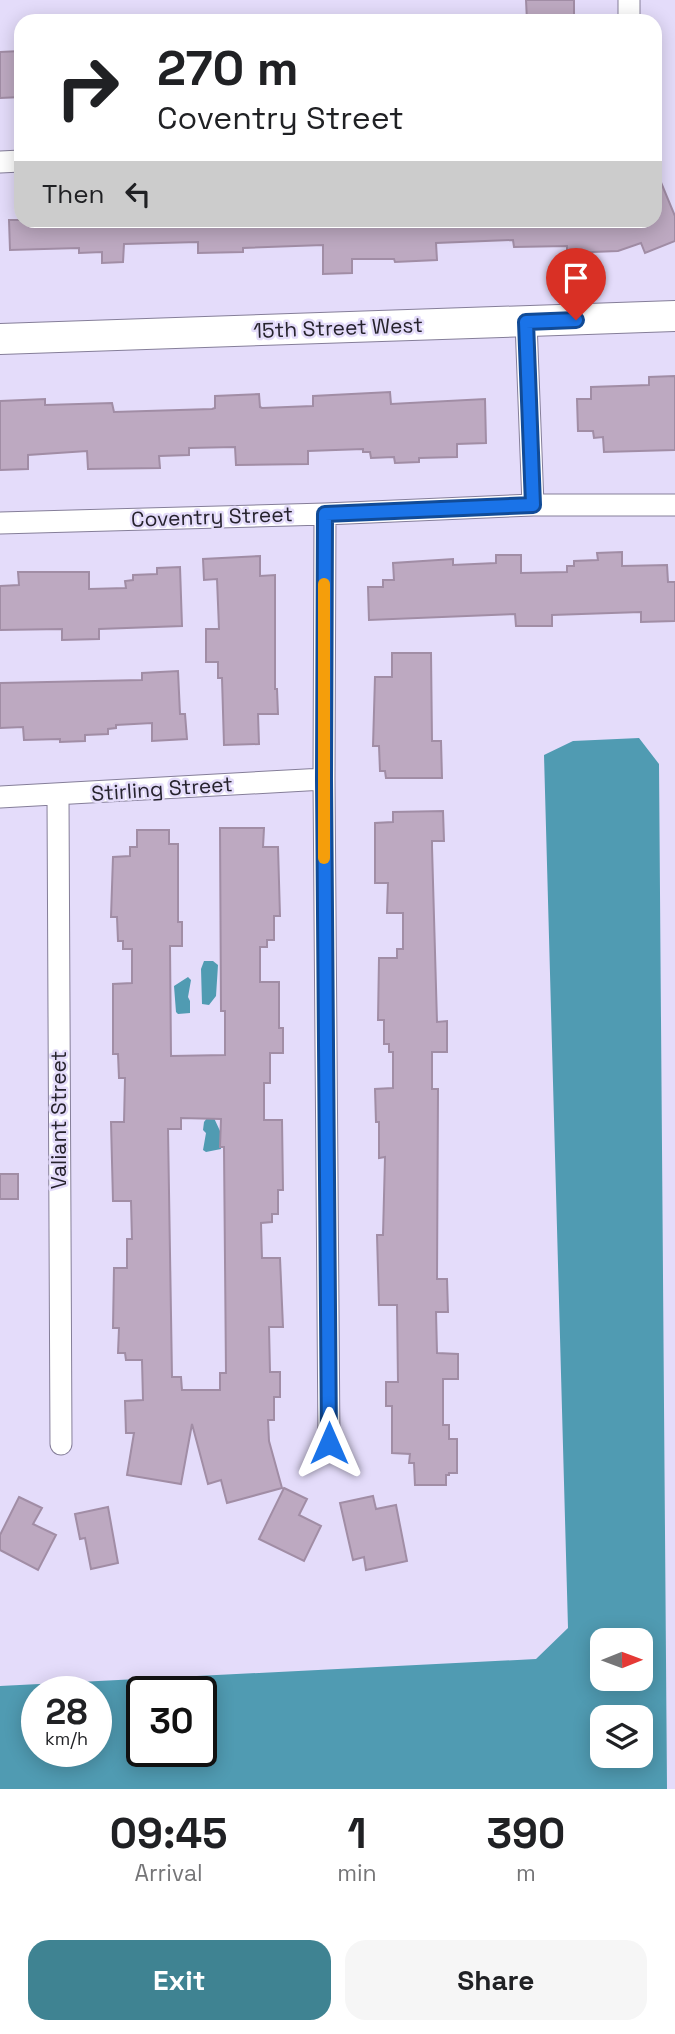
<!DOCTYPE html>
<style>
body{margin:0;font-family:"Space Grotesk",sans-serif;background:#f6f6f6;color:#202124;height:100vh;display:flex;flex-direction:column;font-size:26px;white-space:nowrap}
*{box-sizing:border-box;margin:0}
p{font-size:23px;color:#757577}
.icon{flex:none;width:38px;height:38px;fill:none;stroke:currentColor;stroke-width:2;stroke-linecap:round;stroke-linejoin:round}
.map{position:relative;height:1789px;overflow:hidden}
.side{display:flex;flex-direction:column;background:#fff;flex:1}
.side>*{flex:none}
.top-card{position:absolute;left:14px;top:14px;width:648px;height:214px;border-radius:21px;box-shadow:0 4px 18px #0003;background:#fff;color:#202124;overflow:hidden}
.needle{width:46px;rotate:89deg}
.buttons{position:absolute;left:590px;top:1628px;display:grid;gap:14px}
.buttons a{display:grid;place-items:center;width:63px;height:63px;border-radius:14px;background:#fff;box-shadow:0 4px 18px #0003;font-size:35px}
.speed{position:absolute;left:21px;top:1676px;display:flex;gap:14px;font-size:35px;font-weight:700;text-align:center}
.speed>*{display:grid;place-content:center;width:91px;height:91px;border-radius:50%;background:#fff;box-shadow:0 4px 18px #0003;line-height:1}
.speed small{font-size:18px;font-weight:400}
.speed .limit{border:4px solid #111;border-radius:10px;background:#fff;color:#111}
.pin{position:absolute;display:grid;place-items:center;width:60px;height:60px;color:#fff;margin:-72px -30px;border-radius:50% 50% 50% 0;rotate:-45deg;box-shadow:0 0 7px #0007}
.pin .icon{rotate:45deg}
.me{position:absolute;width:77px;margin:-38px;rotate:0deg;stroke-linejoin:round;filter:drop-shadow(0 0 5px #0008)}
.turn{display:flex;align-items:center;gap:24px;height:147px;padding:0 28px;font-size:32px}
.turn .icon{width:91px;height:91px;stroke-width:2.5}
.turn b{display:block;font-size:49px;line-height:60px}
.then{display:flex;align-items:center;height:66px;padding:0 28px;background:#0003;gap:14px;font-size:26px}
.eta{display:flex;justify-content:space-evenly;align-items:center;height:119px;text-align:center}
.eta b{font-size:42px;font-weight:800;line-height:49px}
.button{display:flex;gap:14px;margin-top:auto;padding:14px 28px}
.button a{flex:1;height:80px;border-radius:21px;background:#3f8392;color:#fff;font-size:28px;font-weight:800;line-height:80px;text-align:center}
.button a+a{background:#f6f6f6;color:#202124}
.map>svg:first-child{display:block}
</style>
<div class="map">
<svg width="675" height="1789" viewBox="0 0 675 1789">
<rect width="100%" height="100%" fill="#e4dcfa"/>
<path fill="#509bb2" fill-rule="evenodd" d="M639 738 659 764 667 1789H0V1686L536 1659 568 1628 544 755 573 741ZM602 1640H640V1678H602ZM96 1692V1752H37V1692ZM142 1692H201V1752H142ZM602 1717H640V1755H602Z
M204 961H213L218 965 216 996 209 1005 202 1004 201 969Z
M188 977 191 980 188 997 190 1001V1013L178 1014 176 1012 174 986Z
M207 1118H214L220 1131 221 1149 206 1152 203 1150 206 1133 203 1130 204 1122Z"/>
<path fill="#bda9c1" stroke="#a18da5" stroke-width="2" fill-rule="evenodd" d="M526 0H574V21H527Z
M20 51 21 97 0 98V52Z
M655 168 675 216V241L645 253 641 243 618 251 567 253V246L514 247 513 240 436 243 437 260 395 262 394 259H352V273L323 274V245L243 248V252L198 253V242L124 244 123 262 102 263V252L79 253V248L10 250 9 220H654Z
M675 376V450L604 452 603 437 594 438 593 431H578L577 399H591V387L649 385V377Z
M390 392 391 404 485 399 486 443 457 444V457L419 458V462L395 463 394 457 371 458 370 452H363V449L308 451V464L236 465 235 447 189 448V455L159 456 160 468 88 469 87 451 28 455V469L0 470V401L45 399V405L112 403 114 412 212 409 215 408V396L259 394 260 407 262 408 313 406V396Z
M622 552V566L667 565 668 582H675V621L641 622V612L552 615V626H516L515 614 369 620 368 587H383V580H394L393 563 453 559V565L496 563V555H521V573L567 572V566H574V561L598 560 597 553Z
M260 556V576L275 575V689H277L278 714H258L259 744 224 745 222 678H218V662H206V629H219L217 579 204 580 203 559Z
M180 567 182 626 99 629V639L62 640V629L0 630V586L19 585 18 572H89V589L126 588 125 581 133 580V575L157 574V568Z
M392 653H431L432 741H441L442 778H386L385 771H380L379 746H373L375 677H392Z
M178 671 180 714H185L187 739 152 741V723L116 725V728L108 729V734L85 735V741L60 742V739L24 740 23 727 0 728V683L142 680V673Z
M443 811 444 841H432V847L437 1022 447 1021V1052H432V1089H438L437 1279H447L448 1312H436L437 1353 458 1354V1379H443V1425H449V1439H457V1473H449V1475H446V1485H415L414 1463H409L410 1454 392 1453V1406H386V1382H398L397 1305H379L377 1235H383L385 1157 379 1158V1122H376L375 1089 393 1088V1052H389V1044H384V1020H378L379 958H397V949H403V913H387L388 883H375V823L393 822V812Z
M220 828H264L263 847H278L280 916H274V940H267V947H260V982H279V1028H283V1053H270V1083H264V1120H282L283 1190H278V1214H272V1222L261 1223 262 1258H280L283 1327H269L270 1372H280V1397H274V1420H268L269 1441 282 1488 227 1503 221 1480 208 1484 192 1424 181 1484 127 1475 134 1433H126L125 1401 143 1400 142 1360H126L125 1353H118L119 1328H113L114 1268H127V1239H132L131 1201H113L111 1122H124L125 1078H119L118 1054H113V984L132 983V949H123V941H118L117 917H111L113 857 130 856V847H137V830H169V844H178V922H182V946H170L171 1056 225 1055V1011H221ZM181 1118 221 1119 220 1147H224L226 1373H220V1390H182L181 1377H172L168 1129H181Z
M0 1174H18V1199H0Z
M284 1488 307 1499 299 1515 321 1526 304 1561 259 1539Z
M373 1496 376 1509 396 1505 407 1561 366 1570 364 1557 353 1560 340 1503Z
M19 1497 42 1508 33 1524 56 1535 38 1570 0 1550V1535Z
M108 1507 118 1563 91 1569 85 1538 80 1539 75 1514Z"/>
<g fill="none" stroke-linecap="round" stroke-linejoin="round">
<g stroke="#857e99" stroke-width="23">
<path id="street" d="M629 0V21
M0 162 21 161
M526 322 533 505
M325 514 324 779 329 1443
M0 523 325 514 533 505H675
M58 796 61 1444
M0 797 324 779"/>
</g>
<g stroke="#857e99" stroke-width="32">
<path id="secondary" d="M0 339 675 316"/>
</g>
<use href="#street" stroke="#fff" stroke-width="21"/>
<use href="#secondary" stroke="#fff" stroke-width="30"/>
</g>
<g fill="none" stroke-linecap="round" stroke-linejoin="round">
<g stroke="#114b97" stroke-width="18">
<path id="route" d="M329 1443 324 779 325 514 533 505 526 322 576 320"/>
</g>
<use href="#route" stroke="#1a73e8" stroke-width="12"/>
<path stroke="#f59e0b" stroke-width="12" d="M324 858V584"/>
</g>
<g text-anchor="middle" stroke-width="5" stroke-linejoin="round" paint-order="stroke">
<g font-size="21" fill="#26232d" stroke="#e4dcfa">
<text transform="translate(338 328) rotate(-2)" y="7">15th Street West</text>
<text transform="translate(212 517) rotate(-2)" y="7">Coventry Street</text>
<text transform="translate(162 789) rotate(-4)" y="7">Stirling Street</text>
<text transform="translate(59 1120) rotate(-90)" y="7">Valiant Street</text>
</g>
</g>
</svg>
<div class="buttons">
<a><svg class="needle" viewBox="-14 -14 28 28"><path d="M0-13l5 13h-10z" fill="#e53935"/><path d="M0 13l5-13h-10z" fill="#757577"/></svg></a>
<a><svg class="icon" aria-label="layers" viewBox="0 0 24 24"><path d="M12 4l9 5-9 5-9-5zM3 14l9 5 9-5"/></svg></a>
</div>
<div class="speed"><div>28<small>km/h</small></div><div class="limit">30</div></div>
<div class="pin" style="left:576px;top:320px;background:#d93025"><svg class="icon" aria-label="arrive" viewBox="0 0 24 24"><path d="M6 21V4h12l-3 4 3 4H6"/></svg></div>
<svg class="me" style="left:329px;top:1443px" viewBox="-20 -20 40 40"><path d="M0-17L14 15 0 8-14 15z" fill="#1a73e8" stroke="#fff" stroke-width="4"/></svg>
<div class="top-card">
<div class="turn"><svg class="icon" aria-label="right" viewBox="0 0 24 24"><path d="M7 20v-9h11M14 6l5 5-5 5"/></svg><div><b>270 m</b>Coventry Street</div></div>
<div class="then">Then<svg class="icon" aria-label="left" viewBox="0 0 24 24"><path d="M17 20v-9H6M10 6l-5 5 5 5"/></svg></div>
</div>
</div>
<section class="side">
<div class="eta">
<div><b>09:45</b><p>Arrival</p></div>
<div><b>1</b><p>min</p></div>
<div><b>390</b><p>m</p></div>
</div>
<div class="button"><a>Exit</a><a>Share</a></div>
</section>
